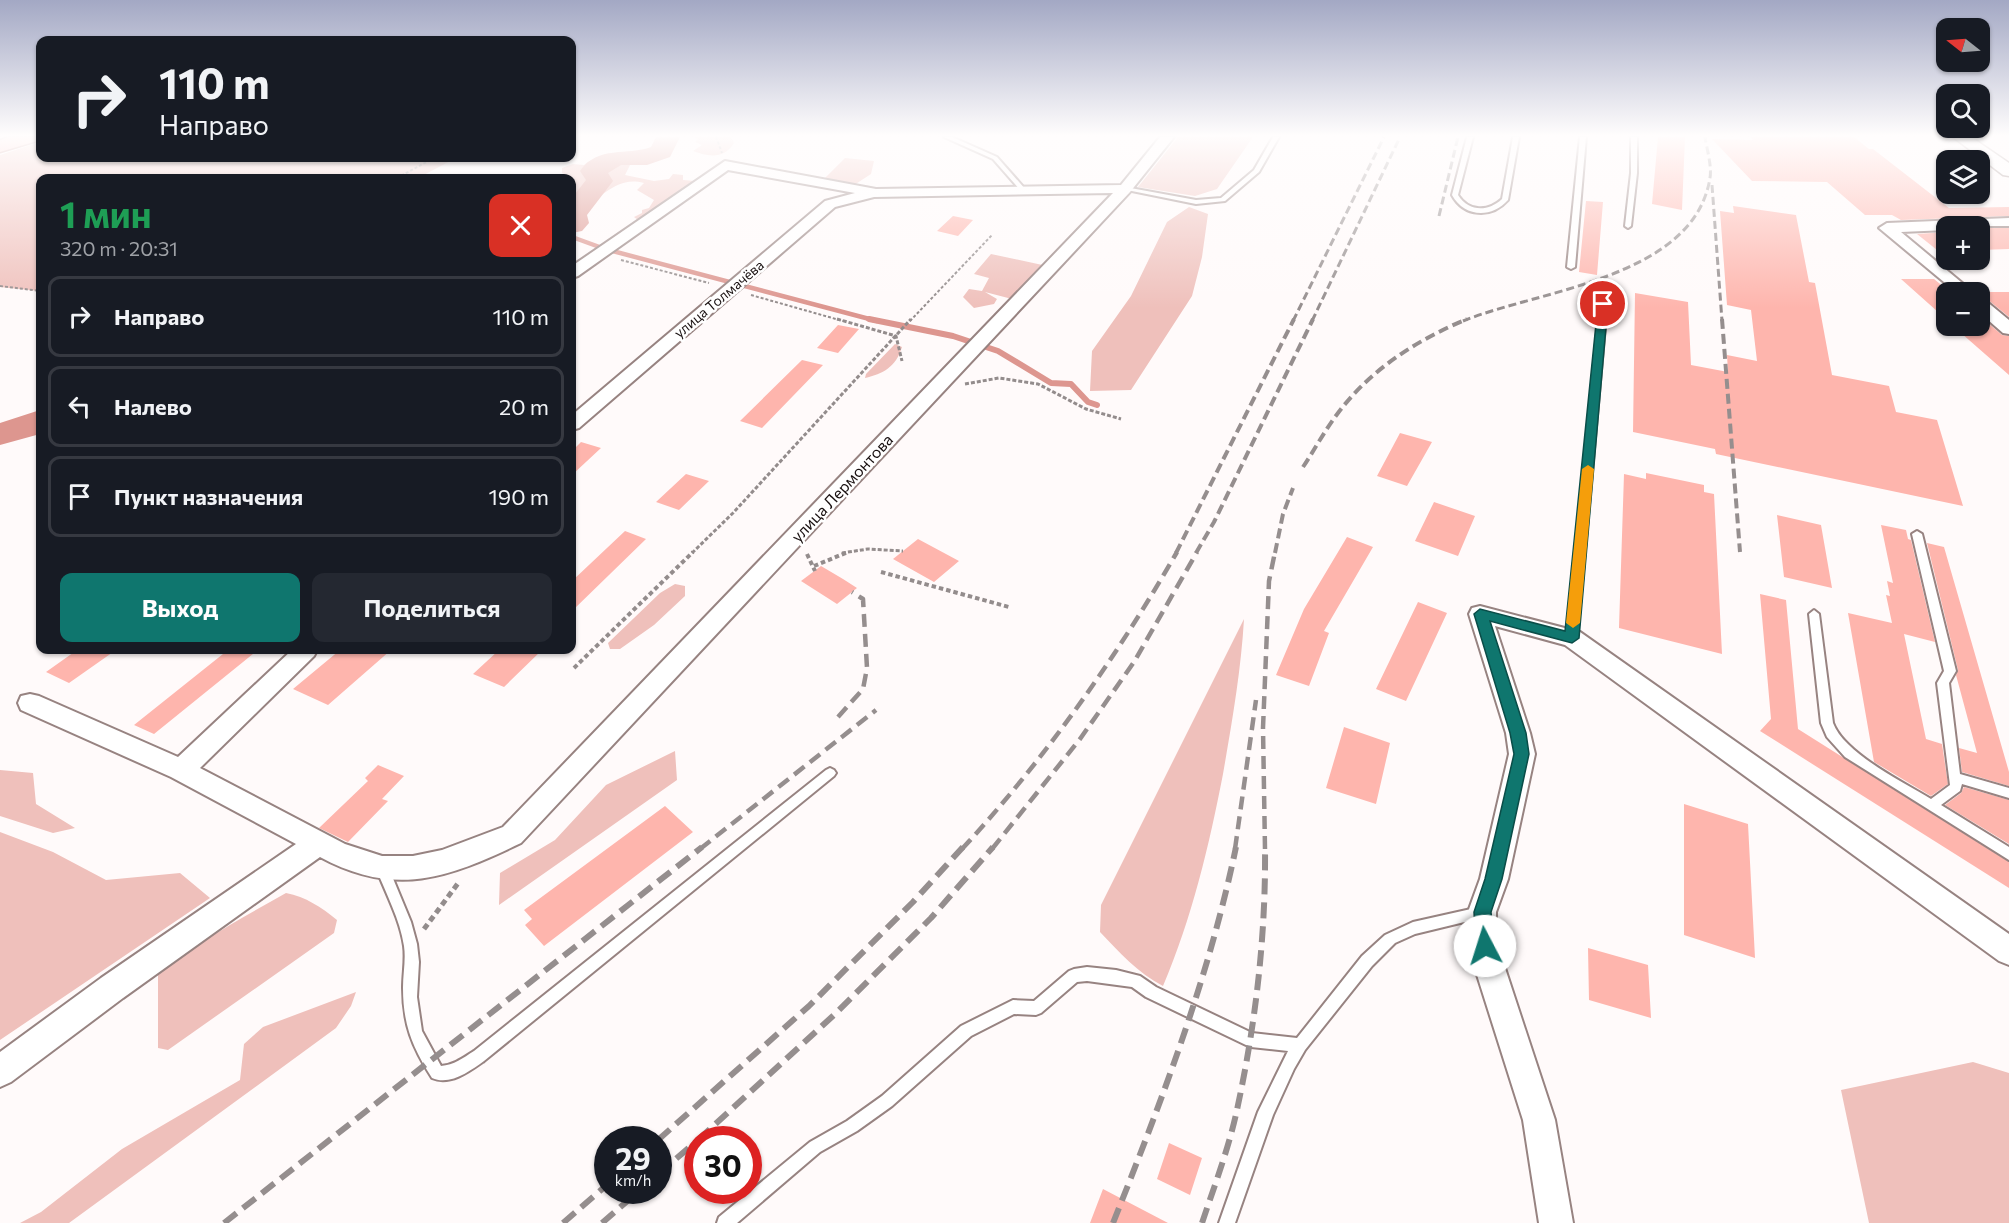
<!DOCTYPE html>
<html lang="ru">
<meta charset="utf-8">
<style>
body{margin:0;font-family:Commissioner,sans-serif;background:#242831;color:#f1f3f6;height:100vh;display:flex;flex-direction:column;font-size:22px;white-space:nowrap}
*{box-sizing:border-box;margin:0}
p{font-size:20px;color:#9ea1a6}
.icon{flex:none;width:33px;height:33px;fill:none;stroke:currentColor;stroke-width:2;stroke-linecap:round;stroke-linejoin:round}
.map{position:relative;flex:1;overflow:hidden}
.sheet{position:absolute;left:36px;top:174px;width:540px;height:480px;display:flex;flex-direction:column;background:#171b24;border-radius:12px;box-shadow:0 2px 4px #0004}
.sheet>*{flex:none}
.top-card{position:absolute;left:36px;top:36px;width:540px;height:126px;border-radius:12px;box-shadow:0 2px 4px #0004;background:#171b24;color:#f1f3f6;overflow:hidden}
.needle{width:39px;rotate:287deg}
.controls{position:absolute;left:1936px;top:18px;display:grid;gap:12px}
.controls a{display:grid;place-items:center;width:54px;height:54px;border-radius:12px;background:#171b24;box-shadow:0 2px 4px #0004;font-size:30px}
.speed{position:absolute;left:594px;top:1126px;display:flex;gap:12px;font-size:30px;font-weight:700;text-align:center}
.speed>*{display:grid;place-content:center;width:78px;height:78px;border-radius:50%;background:#171b24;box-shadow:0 2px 4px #0004;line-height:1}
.speed small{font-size:15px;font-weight:400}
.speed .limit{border:9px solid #d22;background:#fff;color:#111}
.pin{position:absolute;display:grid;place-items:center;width:51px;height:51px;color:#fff;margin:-26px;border:3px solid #fff;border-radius:50%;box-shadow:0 2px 6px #0007}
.me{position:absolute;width:66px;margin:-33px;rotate:355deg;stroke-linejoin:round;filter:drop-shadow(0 0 4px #0008)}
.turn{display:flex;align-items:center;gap:21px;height:126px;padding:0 24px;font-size:27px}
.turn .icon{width:78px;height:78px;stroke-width:2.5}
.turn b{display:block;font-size:42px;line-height:51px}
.round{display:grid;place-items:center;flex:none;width:63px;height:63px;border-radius:12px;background:#242831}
.summary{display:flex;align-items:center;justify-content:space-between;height:102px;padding:0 24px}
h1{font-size:36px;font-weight:700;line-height:45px;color:#1e9e55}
.button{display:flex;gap:12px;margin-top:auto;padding:12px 24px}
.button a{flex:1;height:69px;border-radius:12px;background:#0f766e;color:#fff;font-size:24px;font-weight:700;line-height:69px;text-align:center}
.button a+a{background:#242831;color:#f1f3f6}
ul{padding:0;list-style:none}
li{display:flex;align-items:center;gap:18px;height:81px;margin:0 12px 9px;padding:0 12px;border:3px solid #363941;border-radius:12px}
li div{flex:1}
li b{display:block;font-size:22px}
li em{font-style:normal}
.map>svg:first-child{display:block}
</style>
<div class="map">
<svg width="2009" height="1223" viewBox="0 0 2009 1223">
<rect width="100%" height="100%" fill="#fffafa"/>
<path fill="#efc0bb" d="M693 137H731L734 143C724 159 709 157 693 151L702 145 695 142 698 139Z
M1178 137H1253L1217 189 1195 196 1138 187Z
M40 142V158H456L418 178H40V291L0 287V155Z
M618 156 624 160 619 165H630L625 175 654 181 669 179 673 174 683 175V180L695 181 652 213 638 220 634 217 642 213V210L649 208 654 200 637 190 644 183C613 175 605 202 579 202L578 199 572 204V198L575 195 572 188V178H565L567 175 562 173V168L573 164 584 165C592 157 607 157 618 156Z
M845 158 874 161 871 174 851 187 823 180Z
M1189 207 1208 214 1202 257 1192 296 1131 390 1090 391 1092 351 1131 296 1167 222Z
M991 254 1047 266 1012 299 985 292 997 299 994 304 974 308 963 297 969 289 982 291 989 278 974 274Z
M895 344 902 347C896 367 883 374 865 378L866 374Z
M675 584 685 586V596L654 625 620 649H610L608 643 660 593Z
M1244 619C1241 671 1232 722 1223 774 1209 846 1192 918 1163 986 1138 973 1119 952 1100 932L1101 905Z
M675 751 677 780 499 905 500 873 555 840 606 785Z
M0 770 33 773 36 804 75 828 53 833 0 816Z
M0 832 53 852 106 880 180 873 210 898 0 1040Z
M286 893C306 897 321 907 337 920L334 933 168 1050 158 1048V975C196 942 242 918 286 893Z
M356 992 351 1006 336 1028 69 1223H20L41 1212 122 1149 240 1080 244 1044 263 1027Z
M1973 1062 2009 1073V1223H1869L1841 1090Z"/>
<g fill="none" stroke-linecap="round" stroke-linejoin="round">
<path stroke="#dd968f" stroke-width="4.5" d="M572 237 605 249 877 321"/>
<path stroke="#dd968f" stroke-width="6" d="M869 319 953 336 998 351 1051 383 1071 384 1088 402 1097 405"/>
<path fill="#dd968f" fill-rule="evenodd" d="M656 137H680L670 157 647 165H621L608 173 613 181 587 215 589 223 582 231 572 233V198L586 180 580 171C598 145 627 156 651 147Z
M40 410V434L0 445V423Z"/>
</g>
<path fill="#feb5ad" d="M1658 137H1685L1682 210 1652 204Z
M1750 137H1854L1869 149H1873L1949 208 2009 207V216L1901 220 1892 215H1865L1827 182 1752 181 1712 139 1753 140Z
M1586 201 1603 202 1597 275 1579 272Z
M1733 206 1796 215 1809 282 1815 283 1832 375 1889 386 1896 412 1937 420 1963 506 1716 454 1715 449 1633 432 1635 293 1688 302 1691 365 1728 372 1727 355 1757 361 1751 310 1727 305 1720 211 1734 213Z
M953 216 973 220 958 236 937 231Z
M1980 228H2009V249L1980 250Z
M1947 232V250H1937L1917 234Z
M1901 279H1934L1950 292H1953H1947V320Z
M1975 292H2009V317L1987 299 1980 298V292Z
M1980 316 2002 335 2009 336V375L1953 326H1980Z
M838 325 859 329 838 353 817 348Z
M802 360 823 365 762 428 740 421Z
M1400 433 1432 442 1407 486 1377 476Z
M581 442 601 448 572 475V451Z
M1646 473 1704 485V492L1714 494 1722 654 1619 628 1624 474 1646 479Z
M686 474 709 481 679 510 656 502Z
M1434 502 1475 516 1458 556 1415 541Z
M1777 515 1821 525 1832 588 1784 577Z
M1881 525 1906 530 1908 539 1911 540 1935 642 1904 634 1926 739 1942 744 1948 784 1931 796 1874 762 1848 613 1892 623 1886 595 1890 596 1887 581 1893 583Z
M625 531 646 539 572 611V581Z
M1347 537 1373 547 1324 631 1329 633 1309 686 1276 675 1304 609Z
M918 539 959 561 934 582 893 559Z
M1927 543 1944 547 2009 772V786L1962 772 1959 748 1977 753 1956 675 1958 670Z
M821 566 843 579 857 588 837 604 801 581Z
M1760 594 1786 600 1798 729 2009 862V888L1760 731 1771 719Z
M1418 602 1447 613 1406 701 1376 689Z
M77 650H116L69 683 46 672Z
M228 650H258L154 734 134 725Z
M340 650H391L328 705 293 689Z
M499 650H542L504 687 473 674Z
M1344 727 1390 743 1376 804 1326 788Z
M378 765 404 776 382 799 388 801 348 842 319 828 368 781 365 778Z
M1964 787 2009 800V844L1945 805 1961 793Z
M1684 804 1748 824 1755 958 1684 935Z
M665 806 693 832 544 946 525 925 532 919 524 910Z
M1588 948 1648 965 1651 1018 1589 1000Z
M1169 1143 1202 1158 1190 1195 1157 1179Z
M1103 1189 1168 1223H1090Z"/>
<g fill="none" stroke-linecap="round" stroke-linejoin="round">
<g stroke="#978381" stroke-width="4">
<path id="service" d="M944 137H952L997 157 1026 190 1021 191 993 159Z
M1273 137H1279L1259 172 1225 201 1196 204 1122 189 1125 187 1196 200 1221 198 1254 170Z
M1467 137H1473L1458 195C1469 212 1488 212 1502 199L1513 137H1519L1508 200C1491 219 1464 217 1452 195Z
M1580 137H1586L1575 267 1571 269 1567 267Z
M1631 137H1637V173L1631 226 1628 228 1625 226 1631 173Z
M1600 302H1606L1607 304 1577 638 1576 641H1568L1567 638Z
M1917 531 1922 534 1956 671 1949 683 1960 774 2009 788V798L1962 784 1960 791 1941 805 2009 847V860L1845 757 1827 737 1821 723 1809 614 1814 610 1819 614 1833 723C1844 753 1903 782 1931 799L1950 785 1937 683 1944 671 1912 534Z
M830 768 834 770 836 773 834 776 484 1061C470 1071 450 1086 432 1078 412 1047 403 1024 403 988 403 973 406 960 404 946 400 919 386 894 376 868L377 864 382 862 387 864 411 922 417 944 419 962 417 997 422 1031 441 1066C454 1065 463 1058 474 1051L826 770Z
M1480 907 1485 909 1487 913 1485 917 1415 934 1395 943 1372 966 1305 1050 1294 1069 1273 1115 1235 1223H1219L1258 1112 1288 1051 1251 1047 1246 1045 1146 997 1132 987 1087 981 1077 982 1041 1013 1036 1015 1014 1014 971 1036 892 1106 857 1131 820 1152 737 1223H717L719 1217 810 1142 847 1121 882 1096 961 1026 1013 1000 1034 1001 1069 971 1074 969 1087 967 1116 970 1140 976 1156 987 1252 1033 1297 1038 1362 956 1385 935 1413 922Z"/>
</g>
<g stroke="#978381" stroke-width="4">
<path id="minor" d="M1160 137H1174L1130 192 521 843C448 878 396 898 320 857L123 998 11 1082 0 1087V1052L101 978 296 844 171 777 21 710 18 703 21 696 30 694 39 696 178 757 292 650H317L314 656 200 768 345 844 382 856H413L442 850 503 827 1113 193 874 197 835 207 579 428 572 430V415L825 201 855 193 728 170 578 276 572 278V266L725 161 876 189 1121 185Z
M2009 218V226H1947V230L1901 232 1973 292H1956L1879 228 1887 223Z
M1980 300 1986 301 2009 320V334L2003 333 1980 313Z
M1480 606 1580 632 2009 934V965L1999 961 1565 645 1495 626 1530 733 1535 754 1508 879 1496 912V933L1502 959 1555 1120 1573 1223H1539L1523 1120 1472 959 1468 933V912L1480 879 1509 754 1506 733 1469 614 1472 608Z"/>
</g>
<g stroke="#978381" stroke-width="3">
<path id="tertiary" d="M1953 137H1971L2009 163V176L2003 175Z"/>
</g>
<g stroke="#ac5d57" stroke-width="3">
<path id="primary" d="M9 137H40L37 141 0 152V140Z"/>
</g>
<path stroke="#938c8c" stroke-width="2" stroke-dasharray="3 2" stroke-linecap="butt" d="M716 137 722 153
M397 178 434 158
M621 260 709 283
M0 286 40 291
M751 295 843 321
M910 321 992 235"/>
<path stroke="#938c8c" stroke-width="3" stroke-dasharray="4 2" stroke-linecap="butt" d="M837 319 896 336 902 361
M965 384 999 378 1038 384 1086 409 1121 419
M692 553 733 513 911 319
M842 553 868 549 903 551"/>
<path stroke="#938c8c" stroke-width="4" stroke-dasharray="4.5 3" stroke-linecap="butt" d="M807 554 815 571
M814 566 848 552
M881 572 1009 607
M574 668 693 552"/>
<path stroke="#938c8c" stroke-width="5" stroke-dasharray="6 4" stroke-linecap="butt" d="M424 929 459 882"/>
<use href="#service" fill="#fff" fill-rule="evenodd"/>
<use href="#minor" fill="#fff" fill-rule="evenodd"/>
<use href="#tertiary" fill="#fff" fill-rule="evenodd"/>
<use href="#primary" fill="#fdb7b1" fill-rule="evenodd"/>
<path stroke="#958e8e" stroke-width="3" stroke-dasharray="8 4" stroke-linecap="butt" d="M1712 185 1722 321
M1439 216 1458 137
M1293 321 1384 137
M1312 321 1400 137
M1463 321C1539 290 1694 278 1710 178 1712 166 1707 150 1705 137"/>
<path stroke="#958e8e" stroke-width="4" stroke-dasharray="10 5" stroke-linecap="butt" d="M1722 319 1740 552
M1303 467C1315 449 1325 430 1338 413 1371 369 1417 340 1467 319
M1176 553 1294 319
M1196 553 1214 522 1313 319
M1275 553 1283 514 1293 488"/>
<path stroke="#958e8e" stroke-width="4.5" stroke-dasharray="13 7" stroke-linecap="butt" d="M838 717 863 689 867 668 863 599 852 592
M700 849 876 710
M962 849C1045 759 1116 658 1177 552
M992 849 1080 739 1134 662 1197 552
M1235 849 1256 700
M1265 849 1263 728 1269 581 1275 552"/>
<path stroke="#958e8e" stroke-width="6" stroke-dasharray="16 8" stroke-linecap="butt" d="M658 1140 809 1006 913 902 963 847
M698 1140 835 1014 931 918 993 847
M658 1174 698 1140
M224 1223 702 847
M563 1223 608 1184
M602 1223 639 1191
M1113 1223C1162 1100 1209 977 1236 847
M1202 1223C1215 1184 1230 1145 1238 1105 1256 1021 1266 933 1265 847"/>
</g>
<linearGradient id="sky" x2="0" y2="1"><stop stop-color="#a3a8c4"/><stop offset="0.44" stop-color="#fffdfd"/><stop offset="1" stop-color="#fffdfd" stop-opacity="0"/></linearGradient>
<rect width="2009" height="308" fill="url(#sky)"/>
<path fill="#0f766e" stroke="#0a4d48" stroke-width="1.5" d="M1603 301 1608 304 1579 638 1572 643 1490 621 1526 733 1529 754 1502 879 1491 912 1494 946 1491 952 1485 954 1478 952 1476 946 1474 912 1485 879 1514 754 1510 733 1474 614 1480 609 1565 631 1598 304Z"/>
<path fill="#f59e0b" d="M1588 465 1594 469 1580 623 1573 628 1566 623 1582 469Z"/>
<g text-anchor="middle" stroke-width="5" stroke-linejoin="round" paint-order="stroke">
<g font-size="14" fill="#181010" stroke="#fff">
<text transform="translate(719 299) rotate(-40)" y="5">улица Толмачёва</text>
</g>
<g font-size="16" fill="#181010" stroke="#fff">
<text transform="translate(842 488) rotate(-47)" y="6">улица Лермонтова</text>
</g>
</g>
</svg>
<div class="controls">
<a><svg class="needle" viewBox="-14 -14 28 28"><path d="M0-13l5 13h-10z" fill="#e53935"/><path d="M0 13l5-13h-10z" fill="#9ea1a6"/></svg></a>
<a><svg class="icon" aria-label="search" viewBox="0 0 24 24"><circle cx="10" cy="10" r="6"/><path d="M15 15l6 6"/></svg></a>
<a><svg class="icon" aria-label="layers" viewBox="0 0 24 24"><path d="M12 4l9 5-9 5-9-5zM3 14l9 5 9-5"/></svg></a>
<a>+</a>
<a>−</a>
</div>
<div class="speed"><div>29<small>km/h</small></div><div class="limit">30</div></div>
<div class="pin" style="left:1603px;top:304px;background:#d93025"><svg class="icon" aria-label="arrive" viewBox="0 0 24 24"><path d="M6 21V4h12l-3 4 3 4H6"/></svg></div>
<svg class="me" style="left:1485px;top:946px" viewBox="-20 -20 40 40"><circle r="19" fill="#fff"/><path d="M0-13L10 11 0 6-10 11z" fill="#0f766e"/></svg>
<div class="top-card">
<div class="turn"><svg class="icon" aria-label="right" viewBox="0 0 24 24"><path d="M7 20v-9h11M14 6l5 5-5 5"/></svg><div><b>110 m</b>Направо</div></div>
</div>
<section class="sheet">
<div class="summary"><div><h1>1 мин</h1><p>320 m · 20:31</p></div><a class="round" style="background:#d93025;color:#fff"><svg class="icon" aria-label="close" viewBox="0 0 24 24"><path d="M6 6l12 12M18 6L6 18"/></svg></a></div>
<ul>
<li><svg class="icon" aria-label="right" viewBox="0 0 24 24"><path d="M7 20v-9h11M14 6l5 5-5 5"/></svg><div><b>Направо</b></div><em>110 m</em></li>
<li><svg class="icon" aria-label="left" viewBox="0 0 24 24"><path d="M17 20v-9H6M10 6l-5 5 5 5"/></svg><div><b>Налево</b></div><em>20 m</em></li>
<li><svg class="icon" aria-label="arrive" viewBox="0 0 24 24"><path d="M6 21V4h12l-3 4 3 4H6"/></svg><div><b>Пункт назначения</b></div><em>190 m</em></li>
</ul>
<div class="button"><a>Выход</a><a>Поделиться</a></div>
</section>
</div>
